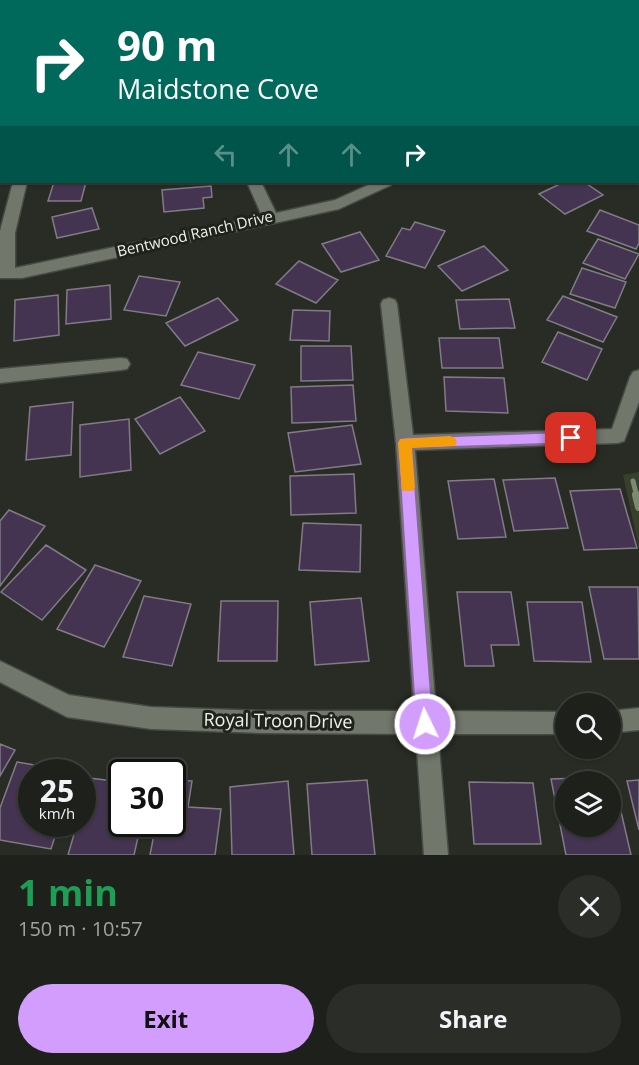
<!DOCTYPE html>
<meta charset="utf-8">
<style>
body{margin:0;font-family:"Open Sans",sans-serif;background:#2b2e28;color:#f1f3f6;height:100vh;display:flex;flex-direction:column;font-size:22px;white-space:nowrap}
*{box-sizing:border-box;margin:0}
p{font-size:20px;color:#a1a3a3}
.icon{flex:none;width:33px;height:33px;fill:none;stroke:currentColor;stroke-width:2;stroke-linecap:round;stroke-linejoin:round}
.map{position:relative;height:855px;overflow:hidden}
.drawer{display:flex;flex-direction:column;background:#1e211b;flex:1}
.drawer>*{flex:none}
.hud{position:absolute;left:0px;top:0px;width:639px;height:183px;box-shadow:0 2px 4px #0004,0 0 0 2px #3c3e3a;background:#00695c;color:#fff;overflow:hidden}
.controls{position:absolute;left:555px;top:693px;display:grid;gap:12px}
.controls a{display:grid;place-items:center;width:66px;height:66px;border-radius:50%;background:#1e211b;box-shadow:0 2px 4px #0004,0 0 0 2px #3c3e3a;font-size:30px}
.speed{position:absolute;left:18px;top:759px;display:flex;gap:12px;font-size:30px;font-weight:700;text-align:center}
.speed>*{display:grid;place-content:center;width:78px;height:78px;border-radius:50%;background:#1e211b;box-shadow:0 2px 4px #0004,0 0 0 2px #3c3e3a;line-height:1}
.speed small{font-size:15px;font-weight:400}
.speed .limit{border:3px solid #111;border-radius:9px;background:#fff;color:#111}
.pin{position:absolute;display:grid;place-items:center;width:51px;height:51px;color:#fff;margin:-26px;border-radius:12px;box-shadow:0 3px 9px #0006}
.me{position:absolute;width:66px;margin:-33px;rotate:356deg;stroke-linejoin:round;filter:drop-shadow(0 0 4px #0008)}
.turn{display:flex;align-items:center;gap:21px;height:126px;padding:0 18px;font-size:27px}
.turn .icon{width:78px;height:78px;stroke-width:2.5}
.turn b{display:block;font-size:42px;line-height:51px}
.lanes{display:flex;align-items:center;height:57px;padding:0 18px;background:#0003;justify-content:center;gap:30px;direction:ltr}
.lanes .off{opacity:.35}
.round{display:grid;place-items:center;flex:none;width:63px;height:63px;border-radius:32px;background:#2b2e28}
.overview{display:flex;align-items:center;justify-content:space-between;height:102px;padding:0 18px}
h1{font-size:36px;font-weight:700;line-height:45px;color:#1e9e55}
.primary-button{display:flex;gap:12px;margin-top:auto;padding:12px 18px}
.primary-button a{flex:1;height:69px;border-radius:36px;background:#d29dfd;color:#111;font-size:24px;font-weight:700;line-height:69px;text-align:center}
.primary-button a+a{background:#2b2e28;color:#f1f3f6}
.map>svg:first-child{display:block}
</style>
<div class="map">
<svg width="639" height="855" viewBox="0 0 639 855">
<rect width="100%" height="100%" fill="#282c24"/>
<path fill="#38402d" d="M639 472V548L623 475Z"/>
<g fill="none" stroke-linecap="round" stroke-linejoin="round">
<path stroke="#7e8971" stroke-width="5" d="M633 481 637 497"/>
<path stroke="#7e8971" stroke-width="8" d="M636 495 639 507"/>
</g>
<path fill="#443451" stroke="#807b85" stroke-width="1.5" d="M54 182H86L81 201H48Z
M564 182H584L603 195 565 214 539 194Z
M211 186 212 197 203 198 204 208 164 212 162 190Z
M92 208 99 229 57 238 52 217Z
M600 210 639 225V243L636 249 587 231Z
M415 222 445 231 425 268 386 256 402 228 410 230Z
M360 232 379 260 341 272 322 244Z
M598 239 639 254 625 279 583 263Z
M484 246 508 270 462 291 438 266Z
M299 261 338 280 316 303 276 284Z
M582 268 626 282 615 308 570 294Z
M139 276 180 282 166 316 124 310Z
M110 285 111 319 66 324 67 290Z
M58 295 59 335 14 341 15 300Z
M563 296 617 317 603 342 547 320Z
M218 298 238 320 185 346 166 323Z
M509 299 515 328 460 329 456 300Z
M293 310 330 311 329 341 290 340Z
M558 332 602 349 587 380 542 362Z
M439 338H499L503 368H442Z
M301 346H351L353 380 301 381Z
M198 352 255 365 239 399 181 385Z
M444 377 504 378 508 413 446 411Z
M353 385 356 421 292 423 291 387Z
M180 397 205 431 160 454 135 419Z
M73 402 71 455 26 460 30 407Z
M129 419 131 470 80 477V425Z
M352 425 361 464 295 472 288 433Z
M354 474 356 513 291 515 290 476Z
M555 478 568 528 514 531 503 480Z
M494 479 506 537 458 539 448 481Z
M620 489 637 548 584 550 570 491Z
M9 510 45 526 0 586V521Z
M303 523 361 525 360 572 299 570Z
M46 545 86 570 42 620 1 592Z
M95 565 141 581 104 647 57 629Z
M589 587H638L639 659H604Z
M457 592H511L519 645H491L494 666H465Z
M144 596 191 604 172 666 123 657Z
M361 598 369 661 315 665 310 602Z
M221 601H278L277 661H218Z
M527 602H582L591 662 534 661Z
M0 744 15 750 0 776Z
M17 762 76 772H32V824H59L51 849 0 840V808Z
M89 778 122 782V824H141L134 855H68L77 824H82V802Z
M580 778 581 782H566V826H610V808L620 807 631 855H566L551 779Z
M172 780 192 781 188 807 221 809 215 855H150L156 824H172Z
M367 780 375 855H312L307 784Z
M639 780V830L627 781Z
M288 781 294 855H232L230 787Z
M469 782 533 783 541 844H474Z"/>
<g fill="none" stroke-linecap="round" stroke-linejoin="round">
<g stroke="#464a43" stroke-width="3">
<path id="minor" d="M404 0H416L403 2Z
M536 0H548L535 2Z
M582 0H595L596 2H583Z
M638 23 639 24V32L638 31Z
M638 170H639V179H638Z
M13 182H27L15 233V268L262 216 247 182H261L276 213 335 200 375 182H393L391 185 339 209 22 278H0V231Z
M389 298 395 300 397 304 413 435 612 429 630 377 633 372 639 370V402L624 441 618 443 415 450 436 711 566 712V734H438L448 855H424L416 734 262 733 151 729 67 717 0 682V661L69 695 151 707 262 711H414L396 443 381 304 383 300Z
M121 358 127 359 130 364 127 369 121 370 0 383V369Z
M639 708V730L610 733V711Z"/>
</g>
<path stroke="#81847e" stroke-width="3" stroke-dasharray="3 2" stroke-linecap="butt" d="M613 2 615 0"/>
<use href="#minor" fill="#72776c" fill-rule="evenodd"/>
</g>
<path fill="#d29dfd" stroke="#8866a4" stroke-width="1.5" d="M571 432 578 438 571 443 412 448 433 724 431 730 425 732 419 730 416 724 398 443 400 439 405 438Z"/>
<path fill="#f59e0b" d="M450 436 455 438 457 442 455 446 412 448 415 487 413 491H402L398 443 400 439Z"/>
<g text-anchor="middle" stroke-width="6" stroke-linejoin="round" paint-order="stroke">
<g font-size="15" fill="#eff1ec" stroke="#1f231a">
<text transform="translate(195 234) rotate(-13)" y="5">Bentwood Ranch Drive</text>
</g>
<g font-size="18" fill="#eff1ec" stroke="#1f231a">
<text transform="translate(278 721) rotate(1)" y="6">Royal Troon Drive</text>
</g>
</g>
</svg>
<div class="controls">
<a><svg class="icon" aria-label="search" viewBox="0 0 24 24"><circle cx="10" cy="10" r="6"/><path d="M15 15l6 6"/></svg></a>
<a><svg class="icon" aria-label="layers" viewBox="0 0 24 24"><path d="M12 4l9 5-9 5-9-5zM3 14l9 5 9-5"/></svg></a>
</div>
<div class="speed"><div>25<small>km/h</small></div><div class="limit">30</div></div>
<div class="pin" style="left:571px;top:438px;background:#d93025"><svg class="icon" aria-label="arrive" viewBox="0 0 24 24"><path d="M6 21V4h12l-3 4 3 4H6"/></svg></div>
<svg class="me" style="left:425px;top:724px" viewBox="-20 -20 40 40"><circle r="17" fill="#d29dfd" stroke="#fff" stroke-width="3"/><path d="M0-11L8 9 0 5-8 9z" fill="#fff"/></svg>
<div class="hud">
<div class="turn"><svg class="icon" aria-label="right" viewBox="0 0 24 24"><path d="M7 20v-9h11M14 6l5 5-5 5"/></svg><div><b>90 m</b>Maidstone Cove</div></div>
<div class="lanes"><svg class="icon off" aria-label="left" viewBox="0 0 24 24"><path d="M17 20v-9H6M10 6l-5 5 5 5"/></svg><svg class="icon off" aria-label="ahead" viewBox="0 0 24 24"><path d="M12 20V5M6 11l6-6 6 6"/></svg><svg class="icon off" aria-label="ahead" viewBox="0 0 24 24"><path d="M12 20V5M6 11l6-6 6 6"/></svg><svg class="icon" aria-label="right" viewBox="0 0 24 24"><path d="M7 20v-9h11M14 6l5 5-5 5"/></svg></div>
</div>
</div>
<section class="drawer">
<div class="overview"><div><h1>1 min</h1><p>150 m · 10:57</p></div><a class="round"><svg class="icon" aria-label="close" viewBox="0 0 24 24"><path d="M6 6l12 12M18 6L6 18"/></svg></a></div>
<div class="primary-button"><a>Exit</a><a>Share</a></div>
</section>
